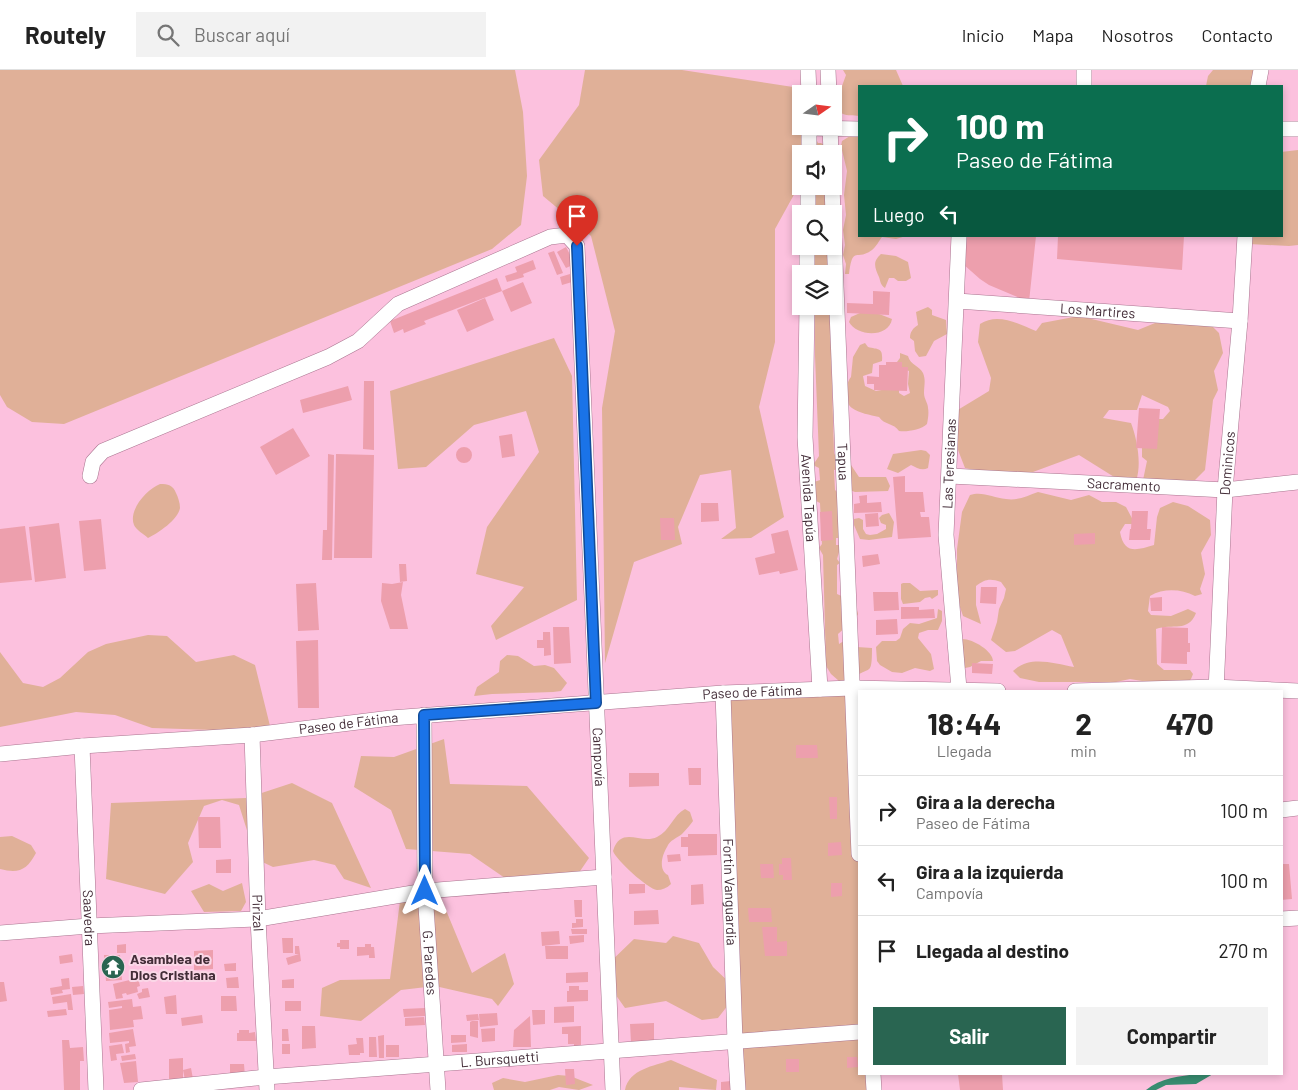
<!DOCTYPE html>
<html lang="es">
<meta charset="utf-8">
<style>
body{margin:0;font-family:Barlow,sans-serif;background:#f2f2f2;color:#222;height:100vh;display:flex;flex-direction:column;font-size:19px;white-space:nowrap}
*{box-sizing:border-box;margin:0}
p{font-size:16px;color:#767676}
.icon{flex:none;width:28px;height:28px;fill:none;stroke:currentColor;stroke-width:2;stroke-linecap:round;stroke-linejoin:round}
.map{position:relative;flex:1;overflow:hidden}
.details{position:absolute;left:858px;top:620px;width:425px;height:385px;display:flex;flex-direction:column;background:#fff;border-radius:0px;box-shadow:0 2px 8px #0003}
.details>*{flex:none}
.guide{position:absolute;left:858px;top:15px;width:425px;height:152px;border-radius:0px;box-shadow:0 2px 8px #0003;background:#0b6e4f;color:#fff;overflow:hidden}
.needle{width:32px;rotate:76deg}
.tools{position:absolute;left:792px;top:15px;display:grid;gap:10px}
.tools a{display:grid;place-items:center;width:50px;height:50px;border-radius:0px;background:#fff;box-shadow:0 2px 8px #0003;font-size:25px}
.pin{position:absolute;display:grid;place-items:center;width:42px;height:42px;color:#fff;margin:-51px -21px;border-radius:50% 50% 50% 0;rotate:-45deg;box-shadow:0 0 5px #0007}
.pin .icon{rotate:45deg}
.me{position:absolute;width:55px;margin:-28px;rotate:0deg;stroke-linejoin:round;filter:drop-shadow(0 0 4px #0008)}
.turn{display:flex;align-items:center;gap:18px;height:105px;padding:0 15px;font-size:22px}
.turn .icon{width:65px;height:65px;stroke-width:2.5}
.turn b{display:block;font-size:35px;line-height:42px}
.then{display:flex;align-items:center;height:48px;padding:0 15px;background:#0003;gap:10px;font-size:19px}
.eta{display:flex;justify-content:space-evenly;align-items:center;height:85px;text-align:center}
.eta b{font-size:30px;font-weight:700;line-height:35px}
.button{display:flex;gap:10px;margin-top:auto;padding:10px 15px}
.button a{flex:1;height:58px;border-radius:0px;background:#296551;color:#fff;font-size:20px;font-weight:700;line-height:58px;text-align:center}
.button a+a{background:#f2f2f2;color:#222}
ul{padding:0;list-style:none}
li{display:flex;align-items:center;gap:15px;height:70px;padding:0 15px;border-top:1px solid #e0e0e0}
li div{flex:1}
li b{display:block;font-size:19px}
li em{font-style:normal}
header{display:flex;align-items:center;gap:30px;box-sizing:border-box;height:70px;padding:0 25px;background:#fff;border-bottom:1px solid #e0e0e0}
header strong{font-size:24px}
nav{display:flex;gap:28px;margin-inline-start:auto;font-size:18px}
.search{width:350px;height:45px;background:#f2f2f2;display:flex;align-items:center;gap:12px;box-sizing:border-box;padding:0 18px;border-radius:0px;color:#767676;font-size:19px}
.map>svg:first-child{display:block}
</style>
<header>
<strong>Routely</strong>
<div class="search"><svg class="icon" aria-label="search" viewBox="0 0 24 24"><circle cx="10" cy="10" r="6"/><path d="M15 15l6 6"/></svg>Buscar aquí</div>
<nav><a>Inicio</a><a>Mapa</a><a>Nosotros</a><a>Contacto</a></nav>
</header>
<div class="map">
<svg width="1298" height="1020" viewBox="0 0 1298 1020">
<rect width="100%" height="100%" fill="#fcc1de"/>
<path fill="#e0b098" d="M0 0H515L523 42 527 106 521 155 492 179 64 354 32 352 7 337 0 325Z
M585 0H682L793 17 801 36V56H810L818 73H821L824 75V84H801V116H803L796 121 775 159V272L759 337 784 447 751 468 721 469 736 458 731 400 700 405 678 457 682 474 634 492 605 593 602 338 615 261 591 166 543 126 539 90 579 35Z
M843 0H896L903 16H859V46C854 45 847 46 843 44 833 38 843 13 846 5Z
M1213 0H1254V16H1206L1208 6Z
M859 65V166H906L896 169 882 167C879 171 876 177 872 180 856 192 853 174 849 204H845L846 194 843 185 845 175 843 160 846 145 844 125 847 101 841 76 842 71 850 66Z
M1298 80V175L1289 176 1249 174 1247 166H1281V82Z
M815 116H825L826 144H815Z
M815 176H827L828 204H815Z
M881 184 896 186 908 192 911 208 906 211H898L894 208H889L885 218C880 214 881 213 879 207 875 198 872 192 881 184Z
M815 236H829L842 265 831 279 834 383C838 393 841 394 851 395L859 407H886L890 416 888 421 855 422 841 417 840 399 834 400 835 420 842 426 840 468H836V475H841L837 489 840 493 837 495V524L855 532 858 544 856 548 838 564 839 574 847 569 857 577 872 578C872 609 869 594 853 609L839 611 831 604 826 596 823 485 819 478 822 474 820 433 816 431 814 412 820 410 819 398 813 395 819 386 815 286Z
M928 237 932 240V245L946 250 947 264 934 271 926 286 919 287 915 281 914 271 910 268C910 262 913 258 918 255L916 242Z
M874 242 892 249C889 268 857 267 849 252L851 247 860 243Z
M1079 246 1138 260 1155 253 1212 256 1219 263 1223 283 1214 301 1218 320 1213 330 1205 400 1195 410H1143L1147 391 1142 387V377L1156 349H1163L1170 341 1168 337 1142 325 1137 340H1109L1103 348 1131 353C1137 369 1142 394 1136 411L1127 415 1079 385 1033 402H984L965 398 958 380 956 341 989 321 991 308 978 272 980 254C998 242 1018 254 1036 261L1042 253Z
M554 268 572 306 577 530 496 570 491 556 524 517 476 504 487 457 539 382 526 341 474 355 426 397 398 399 390 321Z
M865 273 868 277C879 280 883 277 882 291L873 294 872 303 863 306 865 316 876 321 899 317V323L904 326 910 323 908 314 909 301 901 298 897 292 900 288V283L908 286C910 295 920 296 923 303 926 310 924 316 924 323 924 329 928 333 928 338 929 343 928 349 927 354 921 360 907 362 899 361 894 353 884 355 879 347 870 345 859 343 852 338 843 332 845 314 851 307L853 287 860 275Z
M921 380 926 381 930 385 928 398C922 401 917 398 911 395L898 403 887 399 893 384Z
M160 414C168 414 173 415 176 423 178 427 180 433 180 438 178 450 158 463 148 468 144 464 136 460 134 455 128 440 147 419 160 414Z
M1038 422 1071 430 1089 425 1102 432H1116L1126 437 1135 454H1125L1120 462C1124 485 1137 480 1154 475L1157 447 1160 438 1173 432 1188 436 1210 450 1211 465 1201 483 1205 504 1200 519 1202 524 1195 526C1181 519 1164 518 1150 526L1148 541 1151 545 1171 546 1188 539 1196 543C1188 563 1173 553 1156 559L1157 594 1164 600H1190L1193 604 1191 609 1188 612 1154 613 1130 609 1116 612H1039L1020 608 1013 601C1029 585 1053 593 1074 597L1061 565 1052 560 1015 581 1006 582 991 570 997 552 999 539 1004 528 1006 519 1001 512C990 508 985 509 976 516V535L981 554 963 546 957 528V479L962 442 970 425C983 421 993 428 1006 429 1017 431 1027 426 1038 422Z
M889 443 894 452 892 467 869 470 860 469 854 455V449L859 448 863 450V459L866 464 870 465 877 464 886 459V455L881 453 879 448 882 445Z
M903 513H910L920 521 938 520V525L932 529 930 527 925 528 920 532 903 534 901 529V514Z
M938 539 942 541V551L938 560H928L919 563 918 568 931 584 934 599 930 601 915 598 902 603 892 602 880 595 877 591 876 577 882 571H896L900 568 903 559 910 553 919 554 937 548Z
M148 565 167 566 196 592 234 585 255 595 270 656 254 669 214 660 152 658 115 645 76 642 0 657V582L23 613 43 617 60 608 88 582 106 574Z
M961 569C972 568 993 581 993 591H981L970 597 965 598 964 596Z
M507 585 518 586 534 596 545 595 554 598 567 613 561 621 553 622 492 624 474 626 477 617 499 602 500 591Z
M851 618 859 752V1004H869V1020H738L732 930 718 948 702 950 666 931 625 938 608 914 606 896 634 869 666 873 673 866 699 873 713 897 732 915 723 623Z
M444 669 450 714 527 716 589 788 574 810 515 815 470 784 406 779 391 740 354 717 361 686 394 687Z
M292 713 332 733 371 818 344 809 335 795 314 790 273 797 256 789 239 735 222 730 204 736 188 773 193 792 165 824 106 809 111 733 246 728Z
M685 739 690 742 693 751C690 755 686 760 682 764 677 768 670 770 667 777 662 785 658 800 668 805L671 814C667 818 662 820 657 820 648 819 616 790 613 781 621 755 641 775 657 767 670 761 673 745 685 739Z
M12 766 31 775 36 783C27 800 19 804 0 799V767Z
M419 811 436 816 472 903 505 883 514 914 498 936 492 929 435 916 401 920 361 951 320 946 322 918 340 910 390 909 400 831Z
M242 813 246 832 241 841 204 842 191 821 209 814 223 821Z
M671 990 717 1010 716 1020 679 1017V1020H625C629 999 654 996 671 990Z
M558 1005 570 1006 593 1015 579 1020 559 1017 550 1020H494L492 1013 503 1008 525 1012Z"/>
<path fill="#388d71" d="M1198 1004H1213L1196 1014 1166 1015 1156 1020H1146C1160 1008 1180 1006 1198 1004Z"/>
<path fill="#ed9fad" d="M967 166H1036L1029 232 989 215 980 209 963 194Z
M1058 166H1184L1182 200 1057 189Z
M566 177 575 194 566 198 557 182Z
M554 181 563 203 557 205 548 183Z
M533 190 536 199 523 204 524 207 507 212 505 206 517 202 515 197Z
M570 204 572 212 562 215 560 207Z
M497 208 502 221 424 251 426 254 404 263 403 259 394 263 390 251Z
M523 212 532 233 511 242 502 221Z
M873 221 890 222 889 245 847 243V233L873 234Z
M485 228 494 250 467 262 457 240Z
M886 292H902V297H908L907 321 874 320V314H867V306L879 307V295H886Z
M364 311H374V380L363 379Z
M348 316 352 330 303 343 300 330Z
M1139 338 1160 339 1157 379 1136 378Z
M293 358 310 386 276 405 260 377Z
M512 364 515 386 502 388 499 366Z
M456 385a8 8 0 1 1 16 0a8 8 0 1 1-16 0Z
M328 384 334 385 332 490H322L323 460H327Z
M336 384 374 385 372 488H334Z
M905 406V422H923L925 442H920L921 447H929L931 467 898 469 893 407Z
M867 425V433L881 432 882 442 854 443V434L860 433 859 426Z
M701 433H718L719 451 701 452Z
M832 441 833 470 821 471 820 442Z
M1132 441H1148L1147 459H1151L1150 470H1129L1130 459H1131Z
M878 443 879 456 866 457 865 444Z
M660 448H674L675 470H661Z
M101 449 106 499 84 501 79 451Z
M59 453 66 508 35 512 29 457Z
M25 456 32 510 0 513V459Z
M788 460 798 500 780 504 779 501 759 505 755 488 775 483 771 464Z
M1095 463V474L1074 475V464Z
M878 484 880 494 863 497 862 486Z
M399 494H406L407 511 400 512Z
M403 512 401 525 408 559H390L381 531 382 513 392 514Z
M316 513 319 560 298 561 296 514Z
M981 517H997L996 534 980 533Z
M873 522H898L899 540 874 541Z
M1162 527V541H1151L1150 528Z
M901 537H919V540L934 539 935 548 901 549Z
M897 549 898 564 876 565V550Z
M553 557H569L571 593 554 594Z
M1162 557 1188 558V573H1190V582H1187V594L1161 593Z
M543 562H550L551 585 544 586V578H537V570H543Z
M318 570 319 638H298L296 571Z
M972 593 993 594 992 604 972 603Z
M796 675H817L818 688H796Z
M688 698H701V715H689Z
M629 703H659V716L629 717Z
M829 727H837V749H830Z
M198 747H220L221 778H199Z
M688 764H717V785L688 786V777H681V767H688Z
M841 772 842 785 828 786V773Z
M680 784 681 791 668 792 667 785Z
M782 788H791L792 810H783V805H779V794H782Z
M231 789V803H216V790Z
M760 794H773L774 808H761Z
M1281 794H1289L1292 829 1281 830Z
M831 813H842V826L831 827Z
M629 814H645V823L629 824Z
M703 814 704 834 691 835V815Z
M574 830H582V847H575Z
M748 838H771L772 852H749Z
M658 840 659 854 634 855V841Z
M576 849H583V857L572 858V853H576Z
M762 857H777V872L787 871V886H765Z
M571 859H587V864H572Z
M559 861 560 874 542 876 541 862Z
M584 865V872L570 874 569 866Z
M282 868H293V883H283Z
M340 870H349V879H340V877H337V873H340Z
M126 874V883H117V875Z
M365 874H371V877H374L375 888H369V885L357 886V877H365Z
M295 876H299L301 891 288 895 286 888 299 884H295Z
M545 876H568V889H546Z
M213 880V899L194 900V881Z
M72 884 73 892 60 894 59 886Z
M104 885H120L122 910 106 911Z
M236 893V901H225L224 894Z
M588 902V912L566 913V903Z
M238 907 239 918H227L226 908Z
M69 908 70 919 62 920 63 923 51 925 50 918 62 916 61 909Z
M138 908 140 916 137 917 138 922 127 925 126 923 122 924 123 928 116 929 113 914Z
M294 909V918H282V910Z
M0 912H4L7 931 0 932Z
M83 916 84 924 73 925 72 917Z
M569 916H579V920H588V931L567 932V921H569Z
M148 918 150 927 139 929 137 924 142 922V919Z
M71 924 73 940H68L67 932 53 934 52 927Z
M176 925 177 944H166L164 927Z
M221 926H236L237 941H221Z
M132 929 133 937 141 936 143 949 133 950 134 957 110 960 109 940 122 938V936L109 938 108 932Z
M285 931H301V941H285Z
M574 936V952L554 953V937Z
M425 938V946L404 947 403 939Z
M66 939 67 945 48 947 47 941Z
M532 940H545V954L533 955Z
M497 943 498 955 480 957 479 944Z
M478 944 479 950 467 951 466 945Z
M202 945 203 953 182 956 181 948Z
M530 946 531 977H513L514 960Z
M424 947 425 955 405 956V948Z
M472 951H478V968L470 966V952Z
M654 953V972L631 973 630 954Z
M302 956H315L316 978 302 979Z
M581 956V977H574V974H568V964H562V957Z
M495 958V971L482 972 481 959Z
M133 959 136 976 129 977 130 982 126 983 125 974 129 973V971L110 973 109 963Z
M282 959H288L289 971H282Z
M239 960H249V963L255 962 256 971H237V963H239Z
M384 965V988H379L378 966Z
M451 965H466V972L451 973Z
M369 967H376L377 987H369Z
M356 968H363L364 983H360V985H349L348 975 357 974Z
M62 970H69L70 978 83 977 84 991H80V1020H64Z
M122 974 124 983 116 984 117 990 111 991 109 976Z
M282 974H290V984H282Z
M467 974V982H452V975Z
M386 975H399V987H386Z
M135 984 136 989 122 991 121 986Z
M847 987H857L858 997 847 998Z
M183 988V1011H169V989Z
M786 989H799V1002H786Z
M136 991 138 1012 124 1013 120 993Z
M230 994H244L245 1007H230Z
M191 998 193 1009 185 1010 183 1000Z
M565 999H574L575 1014 566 1015Z
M958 1004H1002L1003 1020H960Z
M731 1011 732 1020H721V1012Z"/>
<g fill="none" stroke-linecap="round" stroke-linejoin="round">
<g stroke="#a9748f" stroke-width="16">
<g id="minor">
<path d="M808 0 809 24"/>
<path d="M828 0 829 24"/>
<path d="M1084 16V0"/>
<path d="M1258 16 1261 0"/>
<path d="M830 56 831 84"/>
<path d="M809 58 859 59"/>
<path d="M1281 59H1298"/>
<path d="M809 84V56"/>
<path d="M832 116 833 144"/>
<path d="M808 144V116"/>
<path id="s1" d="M834 167 859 784"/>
<path d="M807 204V176"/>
<path id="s2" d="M957 231 1240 251"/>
<path id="s3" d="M807 236 805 367 820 619"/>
<path id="s4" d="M90 406 93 392 103 381 328 287 358 271 398 234 550 167 567 165 577 176 613 1020"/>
<path id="s5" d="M950 406 1225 420 1298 412"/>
<path id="s6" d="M959 619 946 465 959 166"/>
<path d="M1075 621 1215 617 1298 621"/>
<path id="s7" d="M1216 621 1225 420 1240 251 1245 166"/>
<path id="s8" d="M723 623 735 971 738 1020"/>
<path id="s9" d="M424 645 425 821 438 1020"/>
<path id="s10" d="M252 665 258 849 267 1020"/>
<path id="s11" d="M82 676 96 1020"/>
<path id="s12" d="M0 684 82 676 252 665 391 648 723 623 851 618 998 621"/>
<path d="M1281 740 1298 738"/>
<path d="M1281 849 1298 848"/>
<path d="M0 863 89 856 258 849 425 821 604 807"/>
<path d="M873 1004 874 1020"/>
<path id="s13" d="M141 1020 266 1007 859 962"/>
</g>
</g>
<use href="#minor" stroke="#fff" stroke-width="15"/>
</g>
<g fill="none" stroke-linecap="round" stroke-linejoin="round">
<g stroke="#114b97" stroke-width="12">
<path id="route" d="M425 821 424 645 596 633 577 176"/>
</g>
<use href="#route" stroke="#1a73e8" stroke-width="9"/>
</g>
<defs>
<g id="temple-disc" transform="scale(1.25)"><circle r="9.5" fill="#296551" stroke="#fad7e7"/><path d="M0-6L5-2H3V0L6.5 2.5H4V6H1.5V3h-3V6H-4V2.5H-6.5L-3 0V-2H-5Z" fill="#fff"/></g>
</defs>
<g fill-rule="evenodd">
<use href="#temple-disc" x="113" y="897"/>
</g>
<g text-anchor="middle" stroke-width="4" stroke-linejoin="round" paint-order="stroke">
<g font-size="14" fill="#432d38" stroke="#fad7e7">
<text dy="5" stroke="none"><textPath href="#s2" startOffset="141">Los Martires</textPath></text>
<text dy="5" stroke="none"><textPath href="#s1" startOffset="225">Tapua</textPath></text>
<text dy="5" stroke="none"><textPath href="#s6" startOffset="226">Las Teresianas</textPath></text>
<text dy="5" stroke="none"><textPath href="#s7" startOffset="228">Dominicos</textPath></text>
<text dy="5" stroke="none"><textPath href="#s5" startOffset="174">Sacramento</textPath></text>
<text dy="5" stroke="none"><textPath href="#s3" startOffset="192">Avenida Tapúa</textPath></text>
<text dy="5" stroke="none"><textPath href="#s12" startOffset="755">Paseo de Fátima</textPath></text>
<text dy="5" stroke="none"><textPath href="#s12" startOffset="350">Paseo de Fátima</textPath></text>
<text dy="5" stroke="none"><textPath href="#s4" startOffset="1071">Campovía</textPath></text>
<text dy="5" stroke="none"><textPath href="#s8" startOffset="199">Fortin Vanguardia</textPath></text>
<text dy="5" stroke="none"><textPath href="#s10" startOffset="178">Pirizal</textPath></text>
<text dy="5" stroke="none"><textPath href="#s11" startOffset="172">Saavedra</textPath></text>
<text dy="5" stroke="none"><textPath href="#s9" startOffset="248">G. Paredes</textPath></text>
<text dy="5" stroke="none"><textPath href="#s13" startOffset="360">L. Bursquetti</textPath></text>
</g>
<g font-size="14" font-weight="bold" fill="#432d38" stroke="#fad7e7" text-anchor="start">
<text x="130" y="894">Asamblea de<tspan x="130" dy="16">Dios Cristiana</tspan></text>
</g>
</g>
</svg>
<div class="tools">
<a><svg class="needle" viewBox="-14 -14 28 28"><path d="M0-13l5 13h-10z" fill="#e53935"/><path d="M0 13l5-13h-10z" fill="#767676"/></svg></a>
<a><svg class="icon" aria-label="sound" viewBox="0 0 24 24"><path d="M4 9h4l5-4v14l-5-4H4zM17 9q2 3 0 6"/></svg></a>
<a><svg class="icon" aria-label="search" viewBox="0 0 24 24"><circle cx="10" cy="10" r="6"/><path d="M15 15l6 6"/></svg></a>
<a><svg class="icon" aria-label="layers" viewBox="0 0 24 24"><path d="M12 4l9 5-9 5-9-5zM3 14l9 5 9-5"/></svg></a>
</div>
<div class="pin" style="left:577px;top:176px;background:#d93025"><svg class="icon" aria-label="arrive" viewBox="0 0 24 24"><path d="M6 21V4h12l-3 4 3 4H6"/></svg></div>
<svg class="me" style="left:425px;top:821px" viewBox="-20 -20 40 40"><path d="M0-17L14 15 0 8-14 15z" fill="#1a73e8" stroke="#fff" stroke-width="4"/></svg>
<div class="guide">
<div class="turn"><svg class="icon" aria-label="right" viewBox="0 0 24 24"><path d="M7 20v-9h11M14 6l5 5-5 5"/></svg><div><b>100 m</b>Paseo de Fátima</div></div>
<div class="then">Luego<svg class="icon" aria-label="left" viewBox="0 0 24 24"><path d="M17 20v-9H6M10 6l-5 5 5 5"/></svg></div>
</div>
<section class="details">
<div class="eta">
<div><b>18:44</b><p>Llegada</p></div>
<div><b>2</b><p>min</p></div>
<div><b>470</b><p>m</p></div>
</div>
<ul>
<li><svg class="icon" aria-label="right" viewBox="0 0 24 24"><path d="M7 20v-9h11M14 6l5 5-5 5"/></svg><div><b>Gira a la derecha</b><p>Paseo de Fátima</p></div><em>100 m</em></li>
<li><svg class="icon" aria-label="left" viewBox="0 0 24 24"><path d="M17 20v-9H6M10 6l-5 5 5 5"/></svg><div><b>Gira a la izquierda</b><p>Campovía</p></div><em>100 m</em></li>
<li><svg class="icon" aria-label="arrive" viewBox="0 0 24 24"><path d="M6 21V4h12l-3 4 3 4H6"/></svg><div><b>Llegada al destino</b></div><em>270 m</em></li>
</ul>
<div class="button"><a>Salir</a><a>Compartir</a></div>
</section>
</div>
